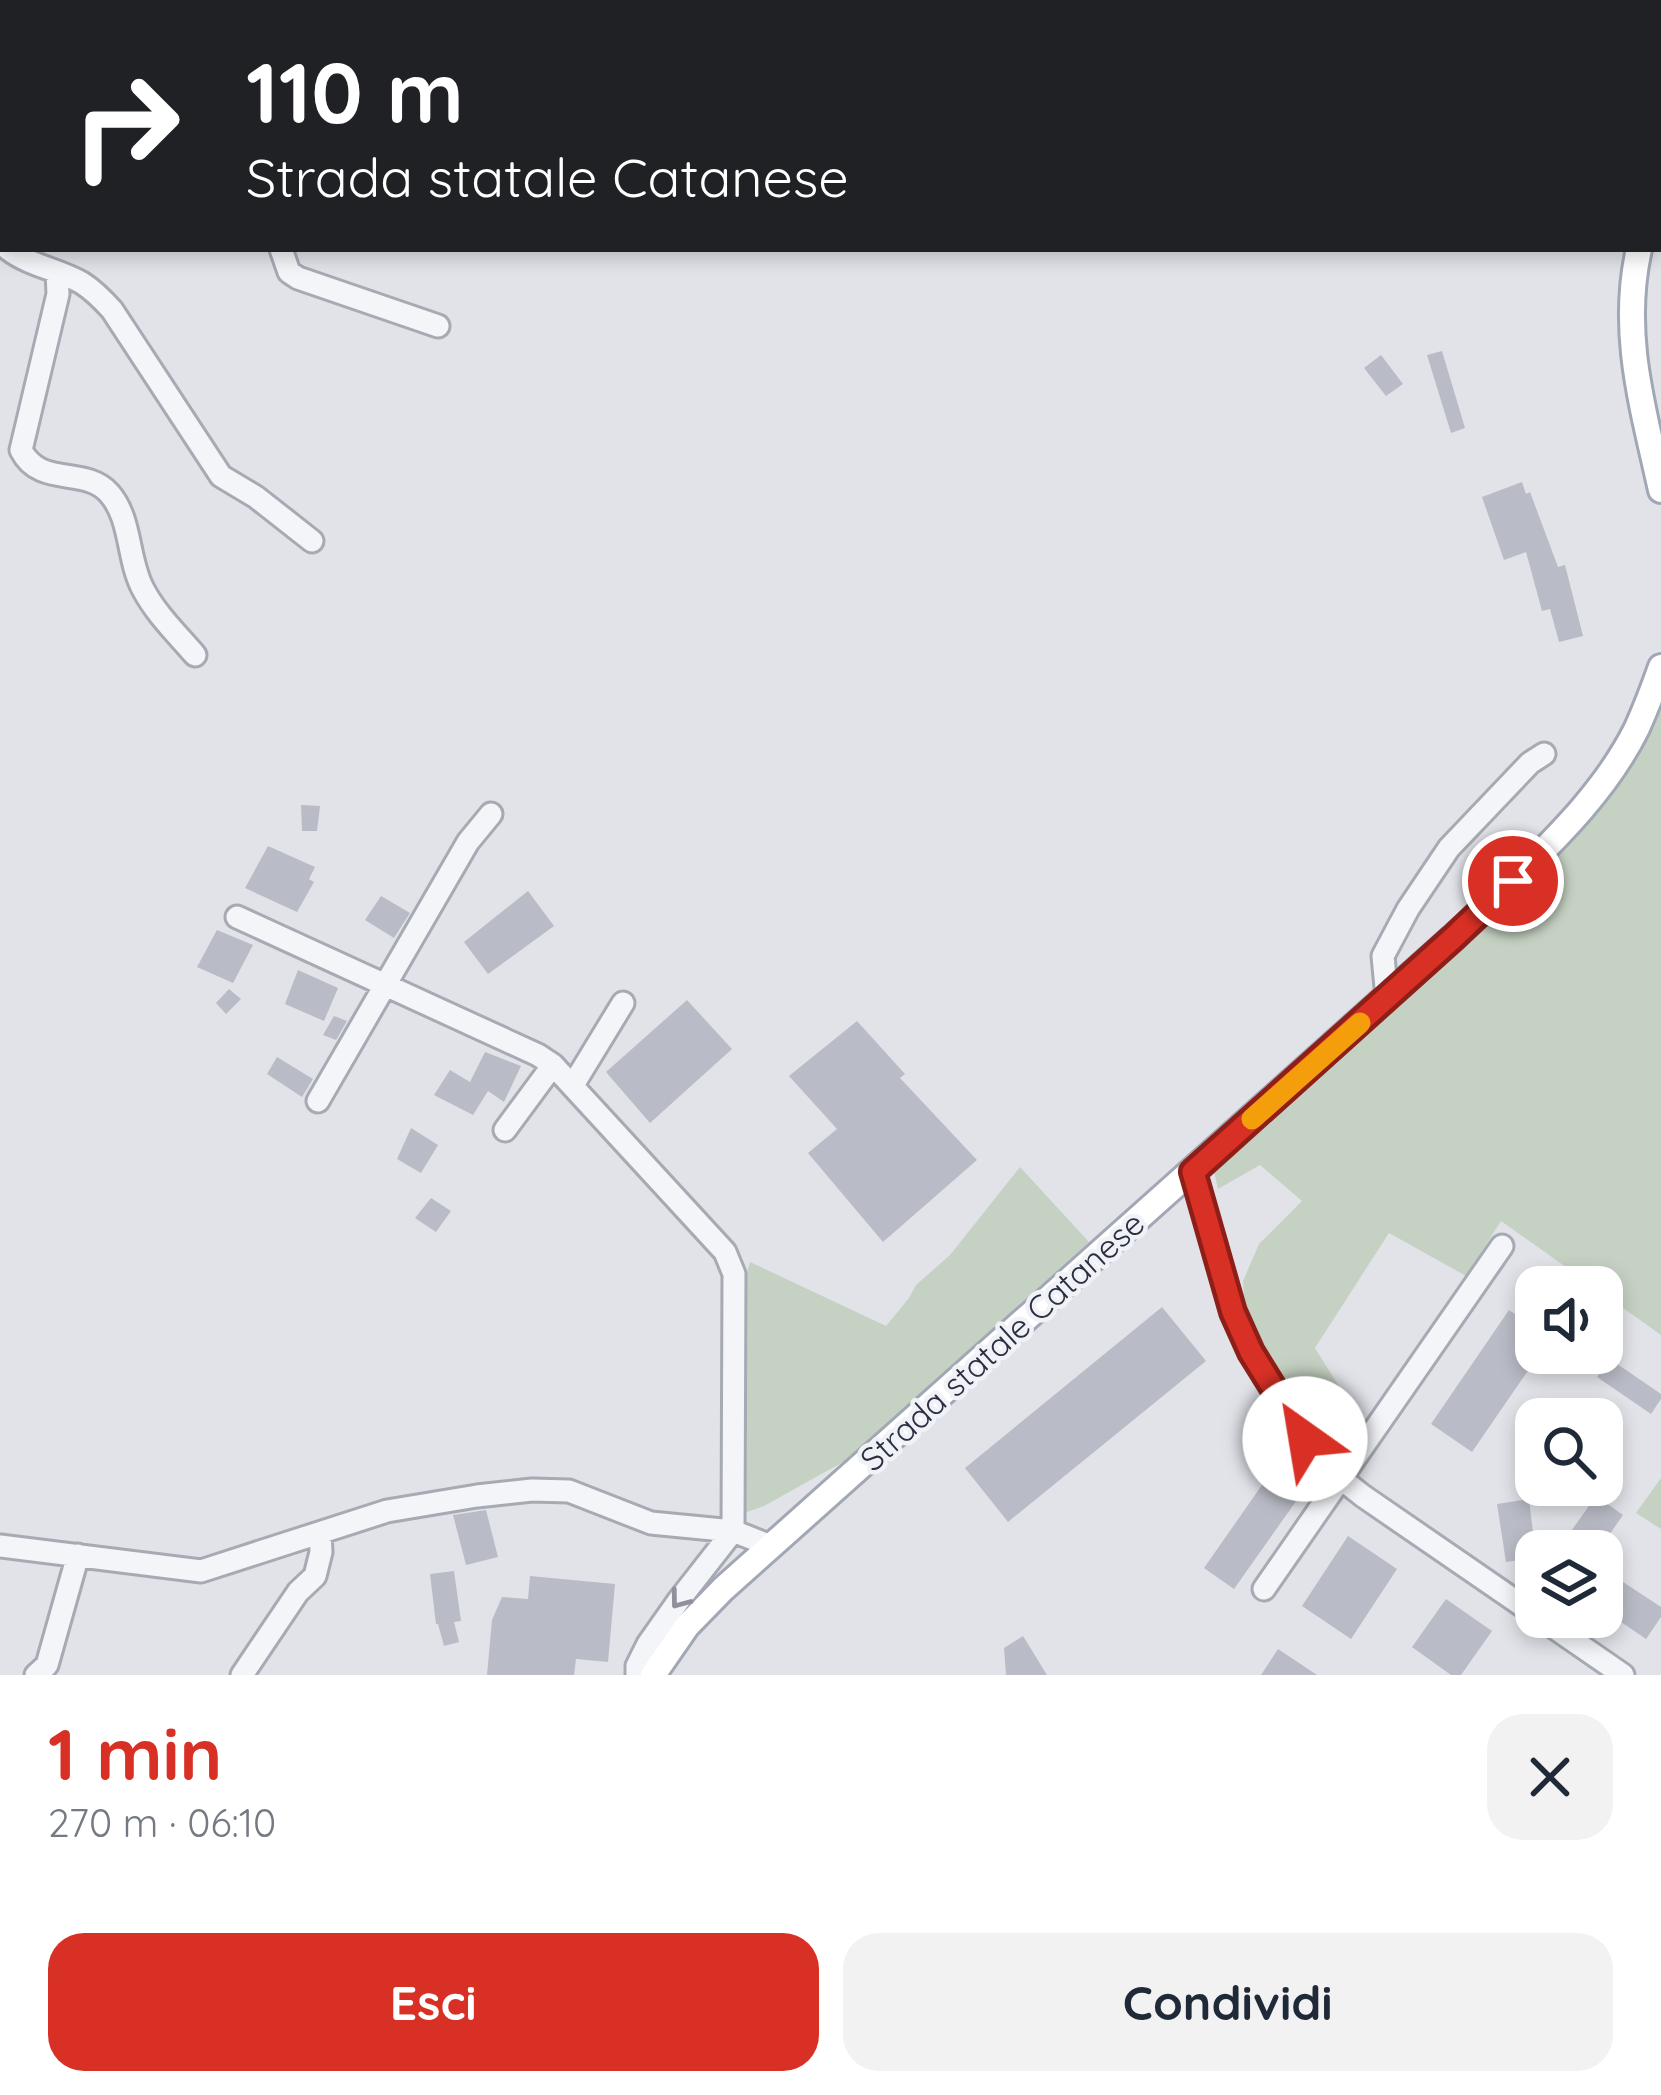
<!DOCTYPE html>
<html lang="it">
<meta charset="utf-8">
<style>
body{margin:0;font-family:Quicksand,sans-serif;background:#f2f2f3;color:#1f2937;height:100vh;display:flex;flex-direction:column;font-size:45px;white-space:nowrap}
*{box-sizing:border-box;margin:0}
p{font-size:39px;color:#747a83}
.icon{flex:none;width:66px;height:66px;fill:none;stroke:currentColor;stroke-width:2;stroke-linecap:round;stroke-linejoin:round}
.map{position:relative;height:1675px;overflow:hidden}
.drawer{display:flex;flex-direction:column;background:#fff;flex:1}
.drawer>*{flex:none}
.banner{position:absolute;left:0px;top:0px;width:1662px;height:252px;box-shadow:0 6px 18px #0003;background:#202124;color:#fff;overflow:hidden}
.tools{position:absolute;left:1515px;top:1266px;display:grid;gap:24px}
.tools a{display:grid;place-items:center;width:108px;height:108px;border-radius:24px;background:#fff;box-shadow:0 6px 18px #0003;font-size:60px}
.pin{position:absolute;display:grid;place-items:center;width:102px;height:102px;color:#fff;margin:-51px;border:6px solid #fff;border-radius:50%;box-shadow:0 3px 12px #0007}
.me{position:absolute;width:132px;margin:-66px;rotate:328deg;stroke-linejoin:round;filter:drop-shadow(0 0 9px #0008)}
.turn{display:flex;align-items:center;gap:42px;height:252px;padding:0 48px;font-size:54px}
.turn .icon{width:156px;height:156px;stroke-width:2.5}
.turn b{display:block;font-size:84px;line-height:102px}
.round{display:grid;place-items:center;flex:none;width:126px;height:126px;border-radius:36px;background:#f2f2f3}
.summary{display:flex;align-items:center;justify-content:space-between;height:204px;padding:0 48px}
h1{font-size:72px;font-weight:700;line-height:90px;color:#d93025}
.cta{display:flex;gap:24px;margin-top:auto;padding:24px 48px}
.cta a{flex:1;height:138px;border-radius:36px;background:#d93025;color:#fff;font-size:48px;font-weight:700;line-height:138px;text-align:center}
.cta a+a{background:#f2f2f3;color:#1f2937}
.map>svg:first-child{display:block}
</style>
<div class="map">
<svg width="1661" height="1675" viewBox="0 0 1661 1675">
<rect width="100%" height="100%" fill="#e1e3e9"/>
<path fill="#c5d2c3" d="M1661 709V1335L1602 1293V1287H1594L1501 1221 1466 1276 1389 1233 1315 1348 1365 1428 1347 1456 1334 1457 1325 1449 1260 1346 1245 1318 1243 1281 1259 1244 1302 1201 1260 1165 1218 1189 1214 1171C1287 1105 1359 1038 1432 972 1519 893 1609 816 1661 709Z
M1020 1167 1089 1242 845 1461 764 1506 741 1514 745 1280 750 1262 886 1326 909 1298 916 1285 950 1255Z
M1661 1478V1529L1636 1513Z"/>
<path fill="#b9bcc6" d="M1442 351 1465 428 1451 433 1427 355Z
M1381 355 1403 384 1386 396 1364 368Z
M1522 482 1526 494 1530 492 1558 567 1565 565 1583 636 1559 642 1550 609 1542 611 1526 552 1504 560 1482 497Z
M301 805 320 806 317 831H302Z
M268 846 315 867 309 879 314 882 297 912 245 888Z
M528 891 554 926 488 974 464 942Z
M381 896 410 913 394 938 365 920Z
M217 930 253 945 233 983 197 967Z
M298 970 338 988 324 1021 285 1004Z
M229 989 241 999 226 1014 216 1003Z
M687 1000 732 1049 650 1123 606 1072Z
M334 1016 347 1021 336 1040 323 1035Z
M857 1021 905 1074 900 1078 977 1160 883 1242 808 1153 837 1129 789 1076Z
M485 1052 521 1066 504 1102 488 1091 473 1115 434 1095 450 1070 470 1082Z
M277 1057 313 1079 302 1097 267 1074Z
M411 1128 438 1145 421 1173 397 1159Z
M431 1198 451 1211 436 1232 415 1218Z
M1162 1307 1206 1361 1008 1522 965 1468Z
M1509 1310 1536 1329V1359L1472 1452 1431 1424Z
M1610 1359 1661 1394V1399L1651 1414 1597 1377Z
M1269 1475 1299 1497 1234 1589 1204 1568Z
M1596 1496 1623 1515 1598 1551H1557Z
M1529 1499 1536 1558 1506 1562 1497 1504Z
M486 1510 498 1557 466 1565 453 1515Z
M1348 1536 1397 1569 1351 1639 1302 1606Z
M454 1571 461 1621 454 1622 459 1642 444 1646 438 1624H436L430 1574Z
M530 1576 615 1584 608 1662 576 1659 574 1675H487L492 1620 502 1597 528 1599Z
M1617 1578 1661 1607V1617L1646 1639 1602 1609V1599Z
M1446 1599 1492 1631 1461 1675H1451L1412 1647Z
M1023 1636 1047 1675H1006L1004 1648Z
M1278 1649 1317 1675H1261Z"/>
<g fill="none" stroke-linecap="round" stroke-linejoin="round">
<g stroke="#a6aab3" stroke-width="27">
<path id="minor" d="M632 0 638 3
M687 0 688 3
M173 3 176 0
M319 3V0
M1199 3 1204 0
M0 116H3
M0 163 3 160
M1659 221 1661 222
M8 249C30 266 58 269 82 283 93 290 103 300 112 310L221 476 256 497 312 541
M281 249 289 272 298 278 438 326
M57 272 58 294 21 450C40 488 85 466 109 493 132 519 127 559 143 589 156 614 177 634 195 655
M237 917 538 1055 553 1065 725 1252 734 1274 733 1531 679 1600 648 1644 637 1666V1675
M1387 998 1383 956 1408 909 1449 848 1530 763 1544 754
M573 1085 623 1003
M318 1101 468 842 491 814
M505 1130 553 1065
M1193 1172 1233 1312 1251 1352 1305 1439 1325 1466 1363 1496 1536 1615
M0 1546 201 1571 387 1511 477 1496 532 1490 569 1491 651 1523 733 1531 771 1546
M1264 1589 1502 1246
M1539 1617 1623 1675
M36 1675 47 1665 78 1555
M242 1675 298 1592 315 1576 321 1552 320 1533"/>
</g>
<g stroke="#a1a7b4" stroke-width="30">
<path id="major" d="M1659 180 1661 174
M1639 249C1620 333 1643 408 1661 490
M653 1675 687 1626 723 1589 1486 908C1540 853 1602 799 1637 728 1646 708 1654 687 1661 667"/>
</g>
<use href="#minor" stroke="#f4f5f8" stroke-width="21"/>
<use href="#major" stroke="#fff" stroke-width="24"/>
</g>
<defs><path id="oneway-chevron" d="M-2-3.5L2.5 0L-2 3.5" fill="none" stroke-width="1.6" stroke-linecap="round" stroke-linejoin="round" transform="scale(3)"/></defs>
<use stroke="#8f929c" href="#oneway-chevron" transform="translate(679 1600) rotate(127)"/>
<g fill="none" stroke-linecap="round" stroke-linejoin="round">
<g stroke="#8d1f18" stroke-width="30">
<path id="route" d="M1305 1439 1251 1352 1233 1312 1193 1172 1453 938 1513 881"/>
</g>
<use href="#route" stroke="#d93025" stroke-width="21"/>
<path stroke="#f59e0b" stroke-width="21" d="M1252 1119 1360 1023"/>
</g>
<g text-anchor="middle" stroke-width="9" stroke-linejoin="round" paint-order="stroke">
<g font-size="33" fill="#2a3040" stroke="#f1f2f7">
<text transform="translate(1002 1341) rotate(-42)" y="12">Strada statale Catanese</text>
</g>
</g>
</svg>
<div class="tools">
<a><svg class="icon" aria-label="sound" viewBox="0 0 24 24"><path d="M4 9h4l5-4v14l-5-4H4zM17 9q2 3 0 6"/></svg></a>
<a><svg class="icon" aria-label="search" viewBox="0 0 24 24"><circle cx="10" cy="10" r="6"/><path d="M15 15l6 6"/></svg></a>
<a><svg class="icon" aria-label="layers" viewBox="0 0 24 24"><path d="M12 4l9 5-9 5-9-5zM3 14l9 5 9-5"/></svg></a>
</div>
<div class="pin" style="left:1513px;top:881px;background:#d93025"><svg class="icon" aria-label="arrive" viewBox="0 0 24 24"><path d="M6 21V4h12l-3 4 3 4H6"/></svg></div>
<svg class="me" style="left:1305px;top:1439px" viewBox="-20 -20 40 40"><circle r="19" fill="#fff"/><path d="M0-13L10 11 0 6-10 11z" fill="#d93025"/></svg>
<div class="banner">
<div class="turn"><svg class="icon" aria-label="right" viewBox="0 0 24 24"><path d="M7 20v-9h11M14 6l5 5-5 5"/></svg><div><b>110 m</b>Strada statale Catanese</div></div>
</div>
</div>
<section class="drawer">
<div class="summary"><div><h1>1 min</h1><p>270 m · 06:10</p></div><a class="round"><svg class="icon" aria-label="close" viewBox="0 0 24 24"><path d="M6 6l12 12M18 6L6 18"/></svg></a></div>
<div class="cta"><a>Esci</a><a>Condividi</a></div>
</section>
